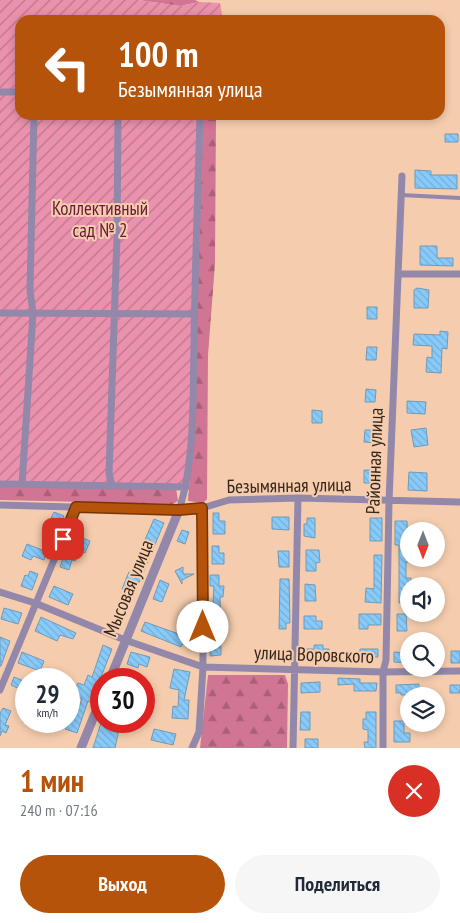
<!DOCTYPE html>
<html lang="ru">
<meta charset="utf-8">
<style>
body{margin:0;font-family:"PT Sans Narrow",sans-serif;background:#f6f6f7;color:#1f2937;height:100vh;display:flex;flex-direction:column;font-size:19px;white-space:nowrap}
*{box-sizing:border-box;margin:0}
p{font-size:16px;color:#747a83}
.icon{flex:none;width:28px;height:28px;fill:none;stroke:currentColor;stroke-width:2;stroke-linecap:round;stroke-linejoin:round}
.map{position:relative;height:748px;overflow:hidden}
.sheet{display:flex;flex-direction:column;background:#fff;flex:1}
.sheet>*{flex:none}
.hud{position:absolute;left:15px;top:15px;width:430px;height:105px;border-radius:15px;box-shadow:0 2px 8px #0003;background:#b45309;color:#fff;overflow:hidden}
.needle{width:32px;rotate:180deg}
.fabs{position:absolute;left:400px;top:522px;display:grid;gap:10px}
.fabs a{display:grid;place-items:center;width:45px;height:45px;border-radius:50%;background:#fff;box-shadow:0 2px 8px #0003;font-size:25px}
.speed{position:absolute;left:15px;top:668px;display:flex;gap:10px;font-size:25px;font-weight:700;text-align:center}
.speed>*{display:grid;place-content:center;width:65px;height:65px;border-radius:50%;background:#fff;box-shadow:0 2px 8px #0003;line-height:1}
.speed small{font-size:12px;font-weight:400}
.speed .limit{border:8px solid #d22;background:#fff;color:#111}
.pin{position:absolute;display:grid;place-items:center;width:42px;height:42px;color:#fff;margin:-21px;border-radius:10px;box-shadow:0 2px 8px #0006}
.me{position:absolute;width:55px;margin:-28px;rotate:0deg;stroke-linejoin:round;filter:drop-shadow(0 0 4px #0008)}
.turn{display:flex;align-items:center;gap:18px;height:105px;padding:0 20px;font-size:22px}
.turn .icon{width:65px;height:65px;stroke-width:2.5}
.turn b{display:block;font-size:35px;line-height:42px}
.round{display:grid;place-items:center;flex:none;width:52px;height:52px;border-radius:26px;background:#f6f6f7}
.head{display:flex;align-items:center;justify-content:space-between;height:85px;padding:0 20px}
h1{font-size:30px;font-weight:700;line-height:38px;color:#b45309}
.button{display:flex;gap:10px;margin-top:auto;padding:10px 20px}
.button a{flex:1;height:58px;border-radius:30px;background:#b45309;color:#fff;font-size:20px;font-weight:700;line-height:58px;text-align:center}
.button a+a{background:#f6f6f7;color:#1f2937}
.map>svg:first-child{display:block}
</style>
<div class="map">
<svg width="460" height="748" viewBox="0 0 460 748">
<defs>
<pattern id="forest-firs" width="22" height="20" patternUnits="userSpaceOnUse" patternTransform="scale(1.25)"><rect width="22" height="20" fill="#d07593"/><path d="M5 1l3.5 6h-7zM16 11l3.5 6h-7z" fill="#aa6077"/></pattern>
<pattern id="garden-furrows" width="10" height="10" patternUnits="userSpaceOnUse" patternTransform="scale(1.25)"><rect width="10" height="10" fill="#ea91ad"/><path d="M-1 1l2-2M0 10L10 0M9 11l2-2" fill="none" stroke="#be768c"/></pattern>
<pattern id="building-back-hatch" width="6" height="6" patternUnits="userSpaceOnUse" patternTransform="scale(1.25)"><rect width="6" height="6" fill="#88cbfa"/><path d="M-1 5l2 2M0 0l6 6M5-1l2 2" fill="none" stroke="#76aed6"/></pattern>
</defs>
<rect width="100%" height="100%" fill="#f5cdae"/>
<path fill="url(#forest-firs)" d="M138 0H195L199 2 180 6Z
M203 115H216L215 264 208 355 207 499 203 503 188 501 194 415Z
M0 487 176 488 178 501 173 504 0 500Z
M208 675H285L288 684 287 748H200Z"/>
<path fill="url(#garden-furrows)" d="M0 0H138L180 6 199 2 220 3 223 20H20V115H203L194 415 188 491 176 488 0 487Z"/>
<path fill="url(#building-back-hatch)" stroke="#7199b6" d="M445 134H458V142H445Z
M415 170 431 171V175H457V189L415 188Z
M420 246H437V258H453V266L420 265Z
M417 288 429 290 428 308H414V290Z
M367 307H377V319H367Z
M440 331 448 332 447 349 442 348 441 373 426 372 427 357 432 358V346L413 345 414 334 440 335Z
M367 347H377L376 360H366Z
M366 389 376 390 375 402H365Z
M407 401 426 402 425 414 407 413Z
M312 410 322 411V423H312Z
M426 428 428 445 414 447 411 430Z
M365 430H375L374 443 364 442Z
M364 470H374V483H364Z
M409 472 427 473V491L408 490Z
M54 512 64 516 54 539 43 535Z
M213 513H219V521H225V534H213Z
M272 517H289V530L272 529Z
M307 518H315V538L304 536V524H307Z
M370 518H382V541H370Z
M154 519 164 523 134 594 122 589 129 572 134 574 146 543 144 542Z
M395 521H407L408 562H406V578H411L409 604 399 603V545H395Z
M182 530 189 532 185 544 177 541Z
M72 534 90 541 85 553 79 550 75 561 72 560 69 570 60 567Z
M27 544 47 552 44 560 33 556 31 560 22 556Z
M212 546H219V553H224V564H212Z
M306 550H319L320 562 316 563V571H306Z
M278 551H289V567H279Z
M374 555H382L381 603 365 602 366 588 374 589Z
M183 567V574H194L182 580V584L175 571Z
M30 571 38 574 32 590 21 586 25 575 28 576Z
M210 575H219V586H224L223 597H220L221 655 210 656 214 586H210Z
M280 579H289L290 623H286V629H279Z
M160 580 169 584 162 602 153 599Z
M305 584 315 585 316 601H305Z
M54 586 73 594 68 605 49 597Z
M4 608 22 613 18 624 1 619Z
M359 614H381V625H368V629H359Z
M397 614H406L407 631H397Z
M304 616H316V621H322V629H304Z
M41 617 76 633 73 639 60 635 57 641 35 631Z
M145 622 190 638 188 646 182 644 181 647 141 631Z
M0 637 10 641 1 666H0Z
M103 645 112 649 95 692 98 694 92 703 88 701 77 733 65 729 72 708 78 710 82 699 73 695 78 683 84 685 88 675 92 677Z
M314 645H323V649H329V657H304V649H314Z
M360 649H378V657H360Z
M451 651H460V663H451Z
M22 652 44 661 40 671 18 663Z
M131 652 150 657 147 667 139 664 138 668 127 664Z
M394 652 409 653V663L394 662Z
M174 669 190 672 184 700H189L188 719 172 718 173 706 178 707 179 690 170 688Z
M14 677 26 682V692L11 685Z
M338 678 360 679V683H377L376 691H354V684L338 685Z
M320 682V692L301 693V683Z
M419 684V692H415V695H401V693H396V685Z
M450 685H460V693H450Z
M3 708 11 711 5 725 9 726 6 733 2 731 0 736V713Z
M301 712H310V730H300Z
M366 712H376V748H365L364 742H368V730L363 729V719H366Z
M394 721H404V733H410V742H394Z
M101 723 112 726 113 723 120 725 115 748H93Z
M154 729 176 734 173 745 151 740Z
M305 739H318V748H305Z"/>
<g fill="none" stroke-linecap="round" stroke-linejoin="round">
<path stroke="#9387aa" stroke-width="4" d="M401 195 460 198"/>
<path stroke="#9387aa" stroke-width="7" d="M0 92H20
M398 274H460
M0 313 194 314
M0 484 186 487
M22 485 33 313 30 290 34 115
M112 485 109 474 117 237 118 115
M0 505 179 510 202 508 229 500 298 498 460 502
M179 510C195 462 193 394 194 344 195 267 198 191 200 115
M0 592 35 603 125 640 203 667 383 672 460 671
M0 690 76 507
M192 748 199 732 203 667 202 508
M293 748 298 498
M383 748V672L386 660 389 502 402 176"/>
<path stroke="#9387aa" stroke-width="9" d="M110 679 179 510
M81 748 101 699"/>
</g>
<g fill="none" stroke-linecap="round" stroke-linejoin="round">
<g stroke="#753606" stroke-width="12">
<path id="route" d="M63 539 76 507 179 510 202 508 203 627"/>
</g>
<use href="#route" stroke="#b45309" stroke-width="9"/>
</g>
<g text-anchor="middle" stroke-width="4" stroke-linejoin="round" paint-order="stroke">
<g font-size="19" fill="#691739" stroke="#f5cdae">
<text x="100" y="215">Коллективный<tspan x="100" dy="22">сад № 2</tspan></text>
</g>
<g font-size="19" fill="#35261a" stroke="#f5cdae">
<text transform="translate(374 461) rotate(-88)" y="7">Районная улица</text>
<text transform="translate(289 485) rotate(-1)" y="7">Безымянная улица</text>
<text transform="translate(128 588) rotate(-68)" y="7">Мысовая улица</text>
<text transform="translate(314 654) rotate(2)" y="7">улица Воровского</text>
</g>
</g>
</svg>
<div class="fabs">
<a><svg class="needle" viewBox="-14 -14 28 28"><path d="M0-13l5 13h-10z" fill="#e53935"/><path d="M0 13l5-13h-10z" fill="#747a83"/></svg></a>
<a><svg class="icon" aria-label="sound" viewBox="0 0 24 24"><path d="M4 9h4l5-4v14l-5-4H4zM17 9q2 3 0 6"/></svg></a>
<a><svg class="icon" aria-label="search" viewBox="0 0 24 24"><circle cx="10" cy="10" r="6"/><path d="M15 15l6 6"/></svg></a>
<a><svg class="icon" aria-label="layers" viewBox="0 0 24 24"><path d="M12 4l9 5-9 5-9-5zM3 14l9 5 9-5"/></svg></a>
</div>
<div class="speed"><div>29<small>km/h</small></div><div class="limit">30</div></div>
<div class="pin" style="left:63px;top:539px;background:#d93025"><svg class="icon" aria-label="arrive" viewBox="0 0 24 24"><path d="M6 21V4h12l-3 4 3 4H6"/></svg></div>
<svg class="me" style="left:203px;top:627px" viewBox="-20 -20 40 40"><circle r="19" fill="#fff"/><path d="M0-13L10 11 0 6-10 11z" fill="#b45309"/></svg>
<div class="hud">
<div class="turn"><svg class="icon" aria-label="left" viewBox="0 0 24 24"><path d="M17 20v-9H6M10 6l-5 5 5 5"/></svg><div><b>100 m</b>Безымянная улица</div></div>
</div>
</div>
<section class="sheet">
<div class="head"><div><h1>1 мин</h1><p>240 m · 07:16</p></div><a class="round" style="background:#d93025;color:#fff"><svg class="icon" aria-label="close" viewBox="0 0 24 24"><path d="M6 6l12 12M18 6L6 18"/></svg></a></div>
<div class="button"><a>Выход</a><a>Поделиться</a></div>
</section>
